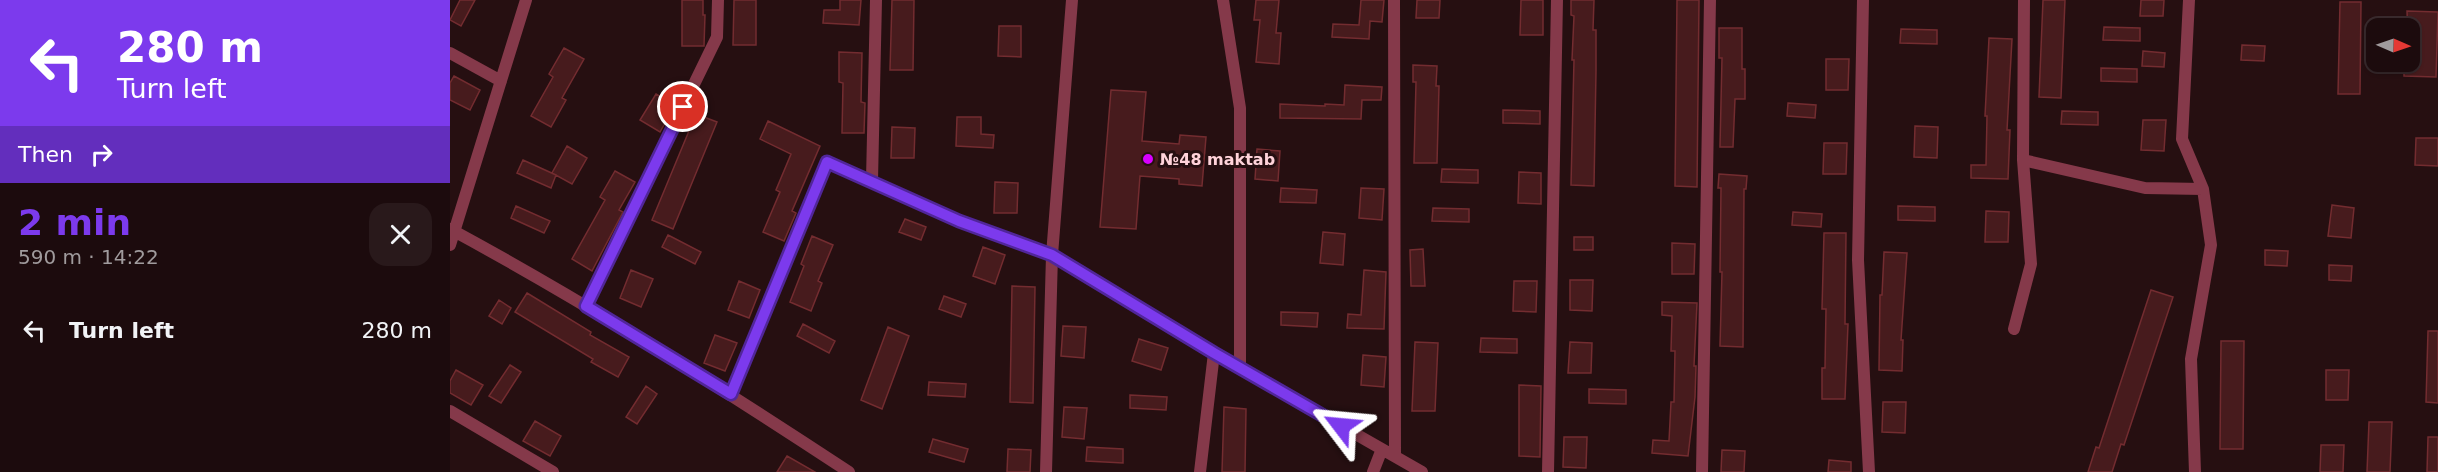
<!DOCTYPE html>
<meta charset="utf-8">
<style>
body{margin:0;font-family:"DejaVu Sans",sans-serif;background:#29191b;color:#f1f3f6;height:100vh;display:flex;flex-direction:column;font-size:22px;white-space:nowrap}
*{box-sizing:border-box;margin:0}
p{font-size:20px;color:#a09b9d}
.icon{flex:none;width:33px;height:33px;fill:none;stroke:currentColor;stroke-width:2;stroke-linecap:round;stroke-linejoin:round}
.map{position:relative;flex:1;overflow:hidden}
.details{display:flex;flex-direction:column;background:#1c0b0d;width:450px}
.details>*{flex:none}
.hud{background:#7c3aed;color:#fff;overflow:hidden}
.needle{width:39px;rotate:92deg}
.tools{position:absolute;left:1916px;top:18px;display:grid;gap:12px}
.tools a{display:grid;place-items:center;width:54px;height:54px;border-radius:12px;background:#1c0b0d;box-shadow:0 2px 4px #0004,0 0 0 2px #3a2b2e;font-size:30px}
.pin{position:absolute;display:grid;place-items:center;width:51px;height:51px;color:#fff;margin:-26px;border:3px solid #fff;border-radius:50%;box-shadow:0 2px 6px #0007}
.me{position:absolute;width:66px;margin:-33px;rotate:299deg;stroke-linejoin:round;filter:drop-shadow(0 0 4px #0008)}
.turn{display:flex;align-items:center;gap:21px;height:126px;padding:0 18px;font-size:27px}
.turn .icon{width:78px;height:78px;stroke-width:2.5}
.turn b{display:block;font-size:42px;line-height:51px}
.then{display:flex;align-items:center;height:57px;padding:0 18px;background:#0003;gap:12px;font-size:22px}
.round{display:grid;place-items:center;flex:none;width:63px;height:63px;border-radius:18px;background:#29191b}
.summary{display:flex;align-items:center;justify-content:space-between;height:102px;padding:0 18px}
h1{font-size:36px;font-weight:600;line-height:45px;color:#7c3aed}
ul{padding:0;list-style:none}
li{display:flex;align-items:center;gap:18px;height:90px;padding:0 18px}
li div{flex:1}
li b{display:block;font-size:22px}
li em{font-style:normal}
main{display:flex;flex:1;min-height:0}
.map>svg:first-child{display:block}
</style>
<main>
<section class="details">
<div class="hud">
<div class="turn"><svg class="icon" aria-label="left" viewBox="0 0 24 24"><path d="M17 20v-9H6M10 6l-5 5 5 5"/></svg><div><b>280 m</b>Turn left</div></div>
<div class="then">Then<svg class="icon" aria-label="right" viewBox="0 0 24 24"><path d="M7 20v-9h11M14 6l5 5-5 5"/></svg></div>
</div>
<div class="summary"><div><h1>2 min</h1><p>590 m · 14:22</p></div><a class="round"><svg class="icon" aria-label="close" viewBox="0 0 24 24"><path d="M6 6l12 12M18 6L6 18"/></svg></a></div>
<ul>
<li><svg class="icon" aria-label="left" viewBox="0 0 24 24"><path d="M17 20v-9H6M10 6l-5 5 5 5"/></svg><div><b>Turn left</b></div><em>280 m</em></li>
</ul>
</section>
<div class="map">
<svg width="1988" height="472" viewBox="0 0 1988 472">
<rect width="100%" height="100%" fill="#260f11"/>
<path fill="#471b1d" stroke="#732c30" stroke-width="1.5" d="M10 0H25L11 26 0 20Z
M232 0H253V15H255L254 46H232Z
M284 0H306V45H283Z
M390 0H411L409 25 373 23 374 10H390Z
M442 0H464L463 70H440Z
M806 0H829L826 33H831L829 64 806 62 810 20H804Z
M911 0H934L932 22 920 21 919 39 882 37 883 24 909 25Z
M967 0H990L989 18H966Z
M1071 0H1093V35H1070Z
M1121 0H1144L1143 30H1146V71L1144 186 1121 185 1124 60H1122L1124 16 1121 15Z
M1227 0H1249L1247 187 1225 186Z
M1593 0H1615L1611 98 1589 97Z
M1691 0H1714L1713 16H1690Z
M1890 2H1911L1910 94H1888Z
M1957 11 1988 12 1986 77 1954 76V62H1959Z
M549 26H571V57L548 56Z
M1654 27 1690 28V41L1653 40Z
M1269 28H1292V69H1295V99H1285L1283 147H1270L1272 58H1269Z
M1451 29 1487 30V44L1450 43Z
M1539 38 1562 39 1557 130H1560L1558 179 1521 178V165H1536L1537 116H1535Z
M1792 45 1815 46 1814 61 1791 60Z
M114 48 134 59 112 98 116 100 101 127 81 116 103 77 99 74Z
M1693 51 1715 53 1714 67 1692 66Z
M389 52 412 53 411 102 415 103 414 133H392L393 83 389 82Z
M1376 59H1399L1398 90H1376Z
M963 65 987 66 986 86H989L987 163H964L966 82H963Z
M1651 68 1687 69V82L1651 81Z
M4 76 30 90 20 110 0 100V83Z
M895 85 932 87 931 100H912L911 119 830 118V104L875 106V104L894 105Z
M661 90 696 92 692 141 729 144 730 135 756 137 752 186 729 184V179L690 176 686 229 650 227Z
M206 94 225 105 210 132 190 120Z
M1338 103 1366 105 1365 118 1337 116Z
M1053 110 1090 111V124L1053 123Z
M1612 111 1648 112V125L1611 124Z
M246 114 267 122 223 229 202 220Z
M507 117H531V134L544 135 543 148 506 146Z
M1693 120H1716L1714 151 1691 150Z
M318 121 370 146 342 211 346 213 334 241 313 232 330 192 326 190 341 154 310 139Z
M1465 126 1488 127 1487 158 1464 157Z
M442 127 465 128 464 158H441Z
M1966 138H1988V166L1965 165Z
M1374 143H1397L1396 174H1373Z
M117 146 137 158 122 184 102 173Z
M807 149 830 151 828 181 805 179Z
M73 160 106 175 101 188 67 173Z
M992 169 1028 170V183L991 182Z
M165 171 185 182 169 210 173 212 142 271 122 259 155 200 150 197Z
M1069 172 1091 173V204L1068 203Z
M1269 174 1297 176 1296 189H1294L1293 347 1270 346 1272 272H1270L1271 188H1268Z
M545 182 568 183 567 213H544Z
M831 188 867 190 866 203 830 202Z
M911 188 934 189 932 220 909 218Z
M1882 205 1904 208 1901 238 1878 236Z
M66 206 100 221 94 233 61 218Z
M1448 206 1485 207V221L1448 220Z
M983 208 1019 209V222L982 221Z
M1536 211 1559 212 1558 242H1535Z
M1343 212 1372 214 1371 227 1342 225Z
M455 219 476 227 471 240 449 232Z
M873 232 895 234 893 265 870 263Z
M1374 233H1396L1395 324H1398L1395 399H1372V368H1375L1376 309H1372Z
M218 235 251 252 245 264 212 247Z
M362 236 383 245 368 281 372 283 361 311 340 302 354 266 351 264Z
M1124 237H1143V250H1124Z
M1222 243 1245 244 1244 274H1222Z
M533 247 555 255 545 284 523 276Z
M973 249 975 286H961L960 250Z
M1815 250 1838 251 1837 266 1815 265Z
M1434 252 1457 253 1451 340H1453L1452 371 1429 370 1430 295H1432Z
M1879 265 1902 266 1901 281 1879 280Z
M181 270 203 279 191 307 170 298Z
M914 270 936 272 934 329 897 328 898 314 911 315Z
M1120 280H1143L1142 311 1120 310Z
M289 281 310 290 299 318 278 310Z
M1064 281H1087L1086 312 1063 311Z
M562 286 585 287 583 403 560 402Z
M1701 290 1723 297 1674 445 1671 444 1662 472H1638L1646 447 1649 448Z
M77 293 141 332 140 335 179 357 168 377 141 362 143 359 65 312Z
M494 296 516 304 511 317 489 309Z
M49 300 61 308 52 324 39 316Z
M1212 302 1247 303 1244 366H1246L1245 397 1238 456 1202 453 1203 440 1219 441 1221 402H1224L1225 351H1221L1222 316 1212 315Z
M831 312 868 313 867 327 831 325Z
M353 324 385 341 379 353 347 336Z
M613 326 636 327 634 358 611 356Z
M438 327 459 336 432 409 411 400Z
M1978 331H1988V403L1976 402Z
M265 335 287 343 275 371 254 363Z
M1031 338 1067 339V353L1030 352Z
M689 339 718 348 711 370 682 361Z
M1771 341H1794L1793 449H1770Z
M965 342 988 343 985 411H962Z
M1120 342 1142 343 1141 373H1118Z
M913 355 936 357 934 387 911 385Z
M60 365 71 372 51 403 39 396Z
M6 370 33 385 21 405 0 393V381Z
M1876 370H1899L1898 400H1876Z
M479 382 516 384 515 397 478 395Z
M1069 385 1091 386 1090 457 1069 456Z
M196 386 207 394 187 424 176 417Z
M1139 389 1176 390V404L1139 403Z
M680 395 717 397 716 410 680 408Z
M1433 402H1456L1455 433 1432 432Z
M614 407 637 408 634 439 612 437Z
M774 407 796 409 795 472H772Z
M85 421 111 436 100 456 73 441Z
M1919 422H1942L1940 472H1917Z
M1114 437H1137L1136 468 1113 467Z
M1978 437H1988V472H1977Z
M483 439 518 449 514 462 479 452Z
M1871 445H1894L1893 472H1870Z
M637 447 673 449V463L636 461Z
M558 449 581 450 580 472H557Z
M1272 450 1295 451 1294 472H1271Z
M337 456 365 472H327Z
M1379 460 1401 462V472H1378Z"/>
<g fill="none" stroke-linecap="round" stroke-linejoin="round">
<path stroke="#85394a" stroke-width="12" d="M773 0 790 108V368
M944 0 945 456
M1413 0 1408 260 1419 472
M1739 0 1732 139 1753 189 1761 245 1741 359 1745 472
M0 53 51 81
M1573 160 1695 188 1753 189
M422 180 426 0
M0 229C137 303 269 386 399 472
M0 245 76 0
M136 306 267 37 268 0
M1564 329 1581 264 1573 160 1574 0
M281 395 377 162 509 221 602 255 764 353 972 472
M0 411 103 472
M596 472 602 255 622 0
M750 472 764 353
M923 472 932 449
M1098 472 1107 0
M1252 472 1260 0"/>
</g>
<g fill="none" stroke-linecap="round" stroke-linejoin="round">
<g stroke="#51269a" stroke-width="15">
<path id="route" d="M233 107 136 306 281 394 377 162 509 221 602 255 764 353 891 426"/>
</g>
<use href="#route" stroke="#7c3aed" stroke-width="10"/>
</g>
<circle fill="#d700fe" stroke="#260f11" stroke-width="2" cx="698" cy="159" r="6"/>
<g text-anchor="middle" stroke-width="6" stroke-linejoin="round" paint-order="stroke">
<g font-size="16" font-weight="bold" fill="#ffd3da" stroke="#260f11" text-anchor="start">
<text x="710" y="165">№48 maktab</text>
</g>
</g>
</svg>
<div class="tools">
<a><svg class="needle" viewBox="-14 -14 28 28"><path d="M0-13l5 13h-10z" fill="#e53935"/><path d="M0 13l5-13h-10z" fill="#a09b9d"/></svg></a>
</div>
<div class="pin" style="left:233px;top:107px;background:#d93025"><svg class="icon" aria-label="arrive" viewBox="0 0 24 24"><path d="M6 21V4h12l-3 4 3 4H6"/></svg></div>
<svg class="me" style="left:891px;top:426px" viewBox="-20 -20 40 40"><path d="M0-17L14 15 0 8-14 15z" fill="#7c3aed" stroke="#fff" stroke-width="4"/></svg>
</div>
</main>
